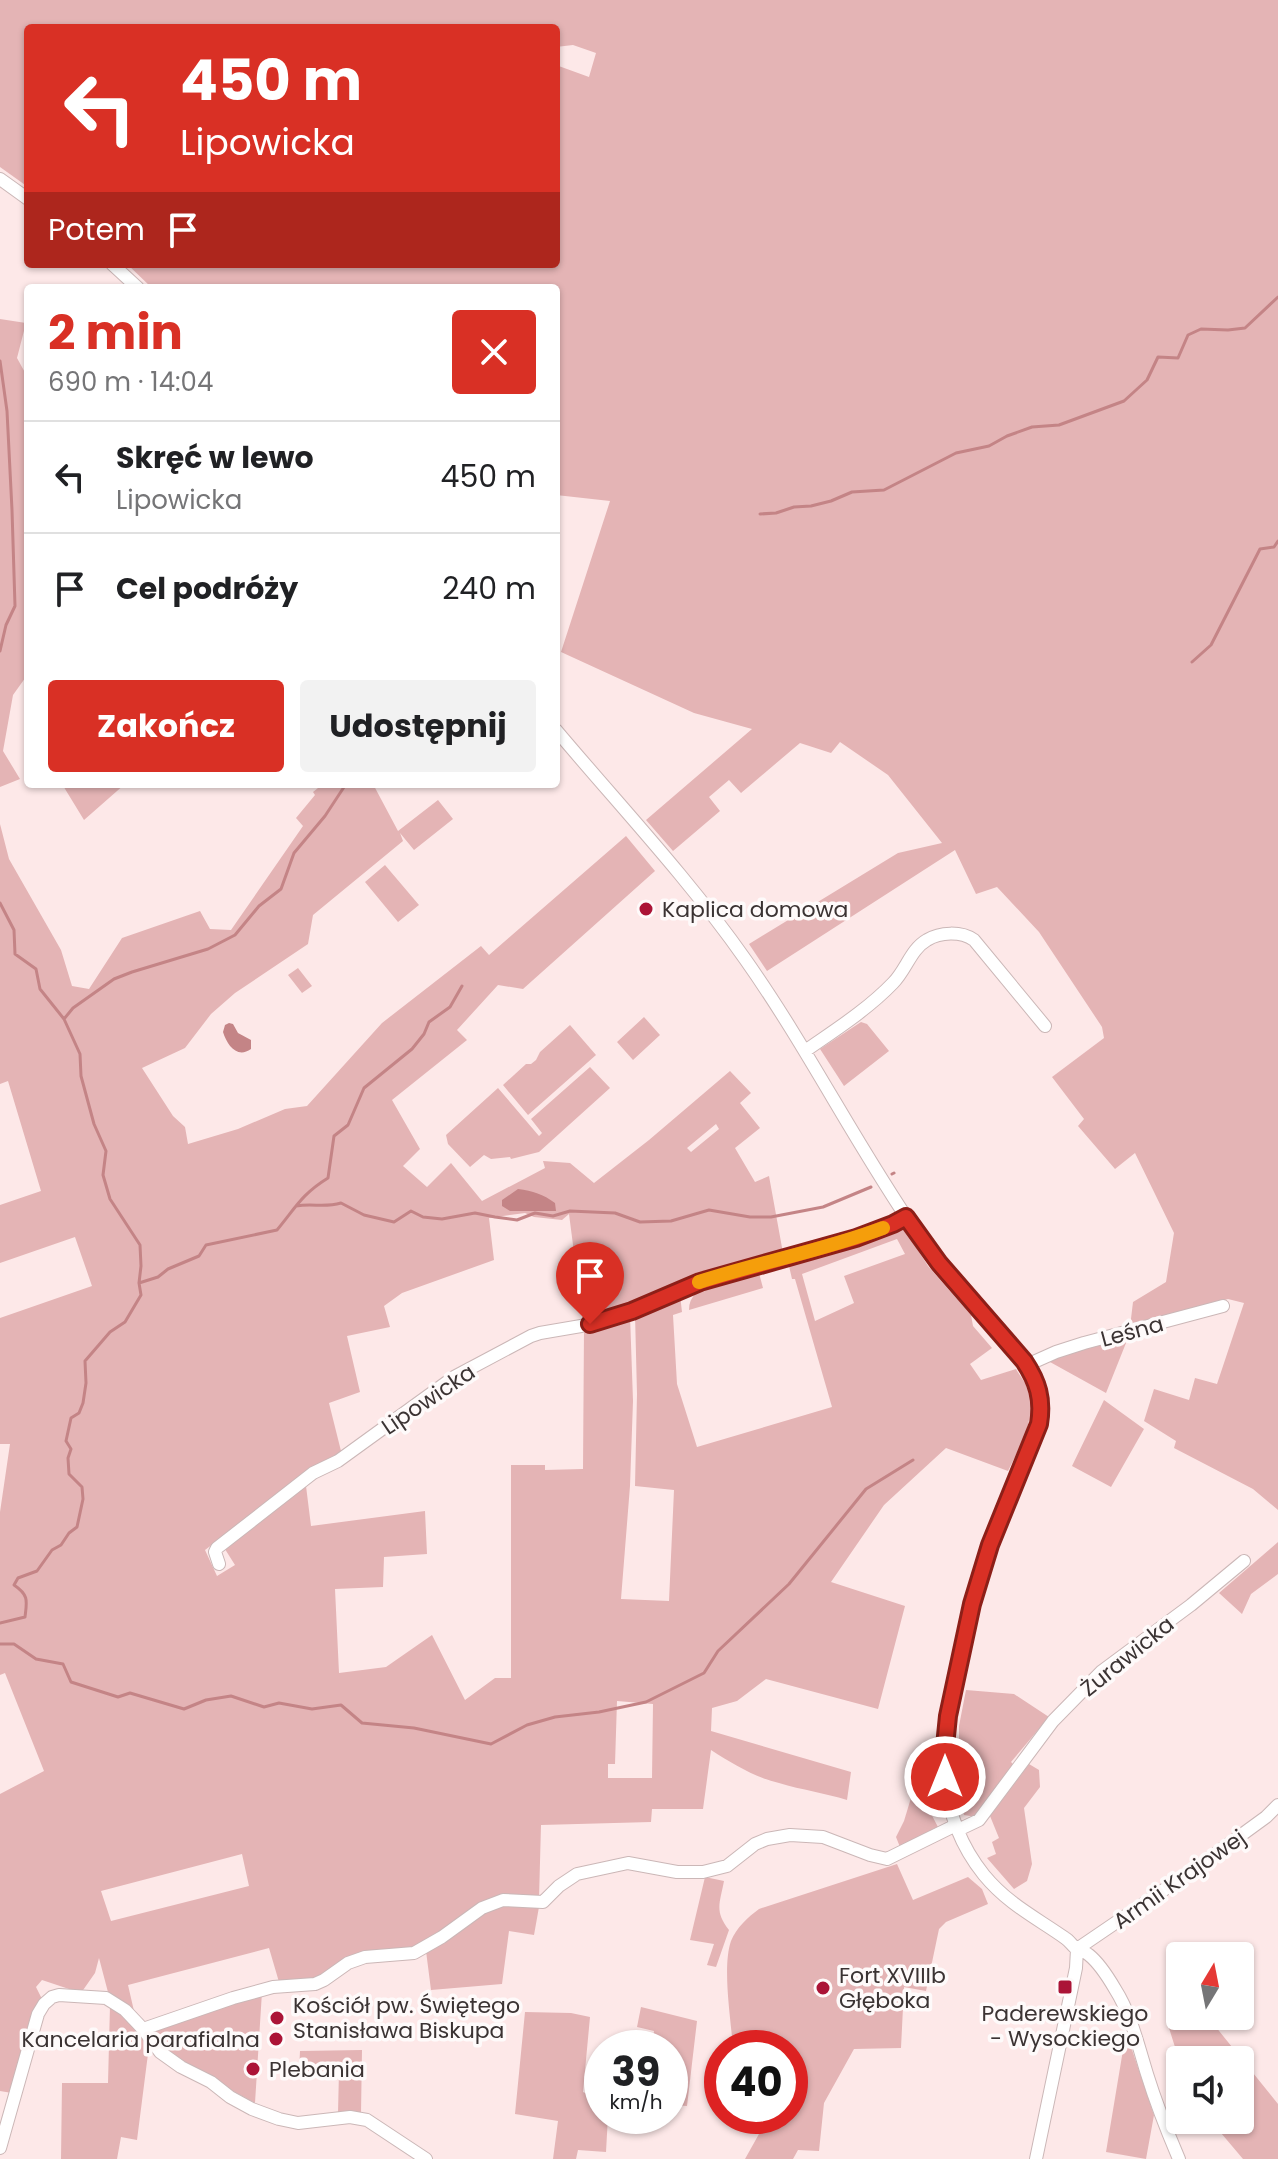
<!DOCTYPE html>
<html lang="pl">
<meta charset="utf-8">
<style>
body{margin:0;font-family:Poppins,sans-serif;background:#f2f2f2;color:#202124;height:100vh;display:flex;flex-direction:column;font-size:30px;white-space:nowrap}
*{box-sizing:border-box;margin:0}
p{font-size:26px;color:#757577}
.icon{flex:none;width:44px;height:44px;fill:none;stroke:currentColor;stroke-width:2;stroke-linecap:round;stroke-linejoin:round}
.map{position:relative;flex:1;overflow:hidden}
.side{position:absolute;left:24px;top:284px;width:536px;height:504px;display:flex;flex-direction:column;background:#fff;border-radius:8px;box-shadow:0 2px 6px #0004}
.side>*{flex:none}
.hud{position:absolute;left:24px;top:24px;width:536px;height:244px;border-radius:8px;box-shadow:0 2px 6px #0004;background:#d93025;color:#fff;overflow:hidden}
.needle{width:52px;rotate:10deg}
.buttons{position:absolute;left:1166px;top:1942px;display:grid;gap:16px}
.buttons a{display:grid;place-items:center;width:88px;height:88px;border-radius:8px;background:#fff;box-shadow:0 2px 6px #0004;font-size:40px}
.speed{position:absolute;left:584px;top:2030px;display:flex;gap:16px;font-size:40px;font-weight:700;text-align:center}
.speed>*{display:grid;place-content:center;width:104px;height:104px;border-radius:50%;background:#fff;box-shadow:0 2px 6px #0004;line-height:1}
.speed small{font-size:20px;font-weight:400}
.speed .limit{border:12px solid #d22;background:#fff;color:#111}
.pin{position:absolute;display:grid;place-items:center;width:68px;height:68px;color:#fff;margin:-82px -34px;border-radius:50% 50% 50% 0;rotate:-45deg;box-shadow:0 0 8px #0007}
.pin .icon{rotate:45deg}
.me{position:absolute;width:88px;margin:-44px;rotate:0deg;stroke-linejoin:round;filter:drop-shadow(0 0 6px #0008)}
.turn{display:flex;align-items:center;gap:28px;height:168px;padding:0 24px;font-size:36px}
.turn .icon{width:104px;height:104px;stroke-width:2.5}
.turn b{display:block;font-size:56px;line-height:68px}
.then{display:flex;align-items:center;height:76px;padding:0 24px;background:#0003;gap:16px;font-size:30px}
.round{display:grid;place-items:center;flex:none;width:84px;height:84px;border-radius:8px;background:#f2f2f2}
.summary{display:flex;align-items:center;justify-content:space-between;height:136px;padding:0 24px}
h1{font-size:48px;font-weight:700;line-height:60px;color:#d93025}
.action{display:flex;gap:16px;margin-top:auto;padding:16px 24px}
.action a{flex:1;height:92px;border-radius:8px;background:#d93025;color:#fff;font-size:32px;font-weight:700;line-height:92px;text-align:center}
.action a+a{background:#f2f2f2;color:#202124}
ul{padding:0;list-style:none}
li{display:flex;align-items:center;gap:24px;height:112px;padding:0 24px;border-top:2px solid #e0e0e0}
li div{flex:1}
li b{display:block;font-size:30px}
li em{font-style:normal}
.map>svg:first-child{display:block}
</style>
<div class="map">
<svg width="1278" height="2159" viewBox="0 0 1278 2159">
<rect width="100%" height="100%" fill="#fde8e8"/>
<path fill="#e4b4b5" fill-rule="evenodd" d="M0 0H1278V1510L1253 1489 1174 1448 1176 1441 1144 1421 1154 1389 1189 1400 1195 1378 1217 1384 1244 1303 1228 1299 1130 1327 1133 1302 1166 1282 1174 1233 1135 1153 1115 1169 1078 1126 1084 1119 1052 1077 1104 1038 1102 1027 1039 932 997 887 976 894 955 850 767 971 749 944 898 853 942 843 888 775 840 742 831 753 800 743 741 793 729 780 709 797 720 811 673 851 646 820 752 729 694 713 561 652 610 501 556 495V288H152L127 264H556V65L589 77 596 53 573 45 556 47V28H28V187L0 167Z
M0 319 26 323 17 358 28 378V674L13 695 3 751 20 779 0 787Z
M62 784H125L84 820Z
M323 784H373L398 831 438 800 453 819 414 850 400 833 403 841 313 915 308 944 235 993 211 1014 185 1048 142 1068 173 1116 185 1127 188 1144 238 1129 285 1109 307 1106 382 1023 481 946 489 955 626 836 655 871 523 989 498 985 457 1030 467 1040 392 1100 420 1149 403 1166 427 1187 451 1163 482 1201 545 1168 543 1161 570 1163 594 1183 649 1140 730 1071 751 1093 740 1103 760 1128 735 1148 755 1182 769 1176 783 1253 767 1258 723 1266 674 1290 583 1322 569 1214 562 1220 534 1217 525 1213 489 1218 494 1260 402 1293 384 1306 390 1327 347 1336 360 1392 329 1403 342 1455 261 1508 205 1550 217 1576 235 1565 223 1546 306 1486 311 1526 425 1511 427 1554 384 1557 383 1587 335 1589 339 1673 386 1667 432 1635 465 1700 495 1678H511V1465H545V1470L583 1469 584 1329 630 1315 633 1401 630 1486 621 1599 669 1601 674 1490 635 1486 637 1394 635 1314 680 1295 682 1312 673 1315 677 1384 697 1447 832 1407 795 1279H792L789 1266 793 1262 896 1230H905L928 1266 971 1315 973 1326 992 1348 970 1364 981 1380 1016 1369C1020 1376 1026 1383 1029 1391 1036 1420 1020 1446 1008 1471L946 1448 884 1505 831 1582 905 1606 878 1709 766 1679 737 1701 712 1708 711 1731 851 1772 847 1800C825 1793 802 1790 779 1783 754 1777 733 1764 711 1750L703 1809H652L651 1822 541 1825 539 1899 500 1895 406 1951 346 1957 320 1980 279 1982 269 1948 128 1985 134 2011 109 1996 99 1958 95 1973 81 1993 42 1980 36 1987 42 1999 12 2093 0 2091V1794L44 1771 5 1673 0 1675V1512L10 1444H0V1318L92 1286 75 1237 0 1263V1205L41 1191 8 1081 0 1084V824L9 859 61 950 72 986 89 989 122 938 200 911 210 929 231 930 303 826 296 818 315 795 313 792ZM716 1124 719 1129 691 1152 687 1148ZM897 1239 905 1254 844 1276 854 1303 815 1321 802 1274ZM617 1701 653 1704 652 1778H608V1764H615ZM242 1854 249 1886 111 1921 101 1891Z
M385 865 419 905 398 922 365 882Z
M298 968 312 986 302 993 288 975Z
M644 1017 660 1035 633 1060 617 1042Z
M861 1022 867 1024 889 1051 844 1086 820 1049Z
M570 1025 596 1055 528 1115 503 1085 526 1064H531L536 1060 540 1052Z
M590 1067 610 1088 539 1152 511 1159 510 1157 491 1159 484 1155 470 1167 448 1144 446 1135 498 1088 539 1136 542 1133 531 1119Z
M753 1273H759L763 1288 689 1310C689 1282 731 1279 753 1273Z
M1128 1338 1106 1393 1050 1362 1058 1356Z
M1104 1400 1144 1429 1111 1487 1072 1466Z
M1278 1542V1574L1251 1594 1242 1614 1219 1593Z
M966 1690 1014 1694 1049 1717 1011 1762 1014 1765 976 1817 964 1815C958 1793 956 1772 955 1749L959 1750V1726Z
M1029 1764 1039 1770 1040 1787 1024 1808 1032 1864 1027 1881 1014 1889 987 1858 996 1854 992 1842 999 1838 990 1816Z
M914 1788 934 1793 937 1803 928 1808 938 1827 937 1829 900 1847 896 1837 904 1821Z
M897 1864 913 1900 968 1877 982 1889 988 1904 946 1922 939 1929 926 1991 904 1987 901 2048 854 2049 824 2103 819 2151 798 2150 793 2159H745L769 2116H790V2048H733C731 2020 722 1967 731 1941 736 1928 748 1917 759 1909Z
M705 1877 724 1881C720 1903 714 1911 729 1930L716 1967 707 1965 714 1944 690 1940Z
M498 1905 539 1907 534 1935 509 1931 502 1984 431 1990 426 1951 487 1910Z
M1167 1985 1180 1987V2016H1207L1278 2104V2159H1243L1210 2120H1240V2060H1180V2063L1169 2028Z
M262 1992 255 2103 174 2059 151 2034 156 2027Z
M110 2006 128 2018 149 2046 137 2140 121 2137 117 2159H61L62 2083H108Z
M641 2007 697 2021 687 2106 670 2105V2048H652L654 2031 637 2027Z
M525 2012 571 2013 590 2017 583 2092 602 2101V2116H608L606 2152 578 2150 576 2159H553L558 2121 515 2114Z
M1126 2032 1154 2115 1146 2159 1106 2152Z
M362 2050 361 2113 352 2111 338 2113 339 2071H299L300 2051Z"/>
<path fill="#c48486" d="M229 1023 233 1024 238 1033 251 1040V1049C237 1059 227 1045 223 1032L225 1025Z
M518 1189C533 1191 543 1194 555 1203L556 1211H510L502 1206V1200Z"/>
<g fill="none" stroke-linecap="round" stroke-linejoin="round">
<path stroke="#c48486" stroke-width="3" d="M0 361 7 411 12 510 15 606 6 625 0 651
M760 514 776 513 794 507 811 506 831 501 852 492 884 490 956 453 989 446 1007 436 1032 427 1059 425 1124 401 1147 380 1158 357 1178 358 1188 335 1201 329 1228 330 1245 328 1278 297
M1192 662 1211 645 1260 549 1274 547 1278 541
M0 903 14 930 15 954 36 969 40 989 64 1019 80 1054 81 1076 94 1124 106 1151 103 1175 110 1199 140 1245 141 1266 139 1283 141 1295 125 1322 110 1332 85 1361 86 1383 83 1403 79 1413 71 1418 66 1441 71 1449 68 1458 69 1474 82 1487 83 1499 77 1527 69 1533 61 1545 52 1550 37 1571 18 1578 14 1585C29 1595 27 1601 25 1617L0 1623
M64 1019 73 1008 114 979 132 972 208 949 235 935 259 906 281 889 294 853 325 816 346 784
M892 1174 894 1173
M296 1206C313 1203 324 1208 341 1203L364 1215 394 1222 411 1211 423 1217 442 1219 475 1213 495 1217 517 1220 535 1213 553 1216 570 1211 615 1213 640 1222 671 1221 709 1210 750 1217H771L823 1207 871 1187
M139 1283 158 1277 168 1269 199 1256 206 1245 277 1230C296 1207 302 1194 328 1178L334 1136 348 1125 364 1088 412 1049 424 1034 429 1022 450 1007 462 986
M0 1644H14L36 1659 63 1664 71 1682 118 1697 130 1693 184 1709 206 1700 231 1696 264 1707 279 1703 312 1709 341 1705 362 1723 414 1728 491 1744 527 1725 555 1717 599 1712 646 1702 704 1673 718 1651 789 1584 866 1489 913 1460"/>
<g stroke="#cbb7b7" stroke-width="14">
<path id="minor" d="M0 179 28 199
M112 264 138 288
M556 730C620 806 688 878 745 959 808 1048 857 1147 919 1236 943 1271 973 1302 1001 1334 1015 1351 1032 1367 1039 1389 1043 1401 1041 1412 1039 1424 1026 1465 1006 1503 991 1543 977 1579 969 1616 961 1654 944 1733 928 1805 984 1875 1008 1904 1035 1917 1065 1938 1070 1941 1073 1947 1078 1950 1085 1954 1083 1950 1089 1955 1099 1963 1108 1977 1115 1989 1131 2014 1138 2045 1147 2074 1156 2103 1167 2131 1179 2159
M805 1051C835 1030 867 1010 893 983 906 970 911 949 927 940 940 932 961 931 974 940L1045 1026
M1027 1365 1056 1352 1084 1343 1223 1306
M219 1564 215 1552 217 1548 313 1473 338 1461 454 1377 531 1336 540 1333 581 1326 632 1311 700 1282 856 1238 893 1224 906 1217
M958 1830 979 1820 1053 1721 1102 1671 1191 1605 1244 1561
M1077 1949 1196 1868 1266 1817 1278 1805
M143 2029 233 1998 273 1987 315 1984 324 1980 348 1963 365 1957 414 1953 442 1937 482 1908 503 1900 543 1902 559 1886 577 1874 628 1863 677 1872H703L727 1866 755 1844 767 1839 790 1835 823 1837 870 1855 887 1859 956 1825
M0 2148 38 2014 44 2004 52 1997 59 1995 106 1998 125 2010 143 2029 160 2052 181 2067 211 2082 230 2097 252 2109 279 2119 298 2123 350 2117 367 2120 426 2159
M1036 2159 1076 1968 1077 1949"/>
</g>
<use href="#minor" stroke="#fff" stroke-width="12"/>
</g>
<g fill="none" stroke-linecap="round" stroke-linejoin="round">
<g stroke="#8d1f18" stroke-width="20">
<path id="route" d="M590 1324 632 1311 700 1282 856 1238 893 1224 906 1217 939 1263 1024 1361C1038 1382 1043 1399 1039 1424L990 1545 972 1604 948 1716 944 1756 945 1777"/>
</g>
<use href="#route" stroke="#d93025" stroke-width="14"/>
<path stroke="#f59e0b" stroke-width="14" d="M699 1282C760 1262 822 1251 883 1228"/>
</g>
<g fill="#ab1437" stroke="#fefafa" stroke-width="3">
<circle cx="646" cy="909" r="8"/>
<rect x="1057" y="1979" width="16" height="16" rx="4"/>
<circle cx="823" cy="1988" r="8"/>
<circle cx="277" cy="2018" r="8"/>
<circle cx="276" cy="2039" r="8"/>
<circle cx="253" cy="2069" r="8"/>
</g>
<g text-anchor="middle" stroke-width="7" stroke-linejoin="round" paint-order="stroke">
<g font-size="22" fill="#3b3333" stroke="#fefafa" text-anchor="start">
<text x="662" y="917">Kaplica domowa</text>
<text x="839" y="1983">Fort XVIIIb<tspan x="839" dy="25">Głęboka</tspan></text>
<text x="293" y="2013">Kościół pw. Świętego<tspan x="293" dy="25">Stanisława Biskupa</tspan></text>
<text x="1065" y="2021" text-anchor="middle">Paderewskiego<tspan x="1065" dy="25">- Wysockiego</tspan></text>
<text x="260" y="2047" text-anchor="end">Kancelaria parafialna</text>
<text x="269" y="2077">Plebania</text>
</g>
<g font-size="22" fill="#3b3333" stroke="#fefafa">
<text transform="translate(1132 1331) rotate(-15)" y="8">Leśna</text>
<text transform="translate(428 1399) rotate(-34)" y="8">Lipowicka</text>
<text transform="translate(1127 1656) rotate(-39)" y="8">Żurawicka</text>
<text transform="translate(1179 1879) rotate(-35)" y="8">Armii Krajowej</text>
</g>
</g>
</svg>
<div class="buttons">
<a><svg class="needle" viewBox="-14 -14 28 28"><path d="M0-13l5 13h-10z" fill="#e53935"/><path d="M0 13l5-13h-10z" fill="#757577"/></svg></a>
<a><svg class="icon" aria-label="sound" viewBox="0 0 24 24"><path d="M4 9h4l5-4v14l-5-4H4zM17 9q2 3 0 6"/></svg></a>
</div>
<div class="speed"><div>39<small>km/h</small></div><div class="limit">40</div></div>
<div class="pin" style="left:590px;top:1324px;background:#d93025"><svg class="icon" aria-label="arrive" viewBox="0 0 24 24"><path d="M6 21V4h12l-3 4 3 4H6"/></svg></div>
<svg class="me" style="left:945px;top:1777px" viewBox="-20 -20 40 40"><circle r="17" fill="#d93025" stroke="#fff" stroke-width="3"/><path d="M0-11L8 9 0 5-8 9z" fill="#fff"/></svg>
<div class="hud">
<div class="turn"><svg class="icon" aria-label="left" viewBox="0 0 24 24"><path d="M17 20v-9H6M10 6l-5 5 5 5"/></svg><div><b>450 m</b>Lipowicka</div></div>
<div class="then">Potem<svg class="icon" aria-label="arrive" viewBox="0 0 24 24"><path d="M6 21V4h12l-3 4 3 4H6"/></svg></div>
</div>
<section class="side">
<div class="summary"><div><h1>2 min</h1><p>690 m · 14:04</p></div><a class="round" style="background:#d93025;color:#fff"><svg class="icon" aria-label="close" viewBox="0 0 24 24"><path d="M6 6l12 12M18 6L6 18"/></svg></a></div>
<ul>
<li><svg class="icon" aria-label="left" viewBox="0 0 24 24"><path d="M17 20v-9H6M10 6l-5 5 5 5"/></svg><div><b>Skręć w lewo</b><p>Lipowicka</p></div><em>450 m</em></li>
<li><svg class="icon" aria-label="arrive" viewBox="0 0 24 24"><path d="M6 21V4h12l-3 4 3 4H6"/></svg><div><b>Cel podróży</b></div><em>240 m</em></li>
</ul>
<div class="action"><a>Zakończ</a><a>Udostępnij</a></div>
</section>
</div>
